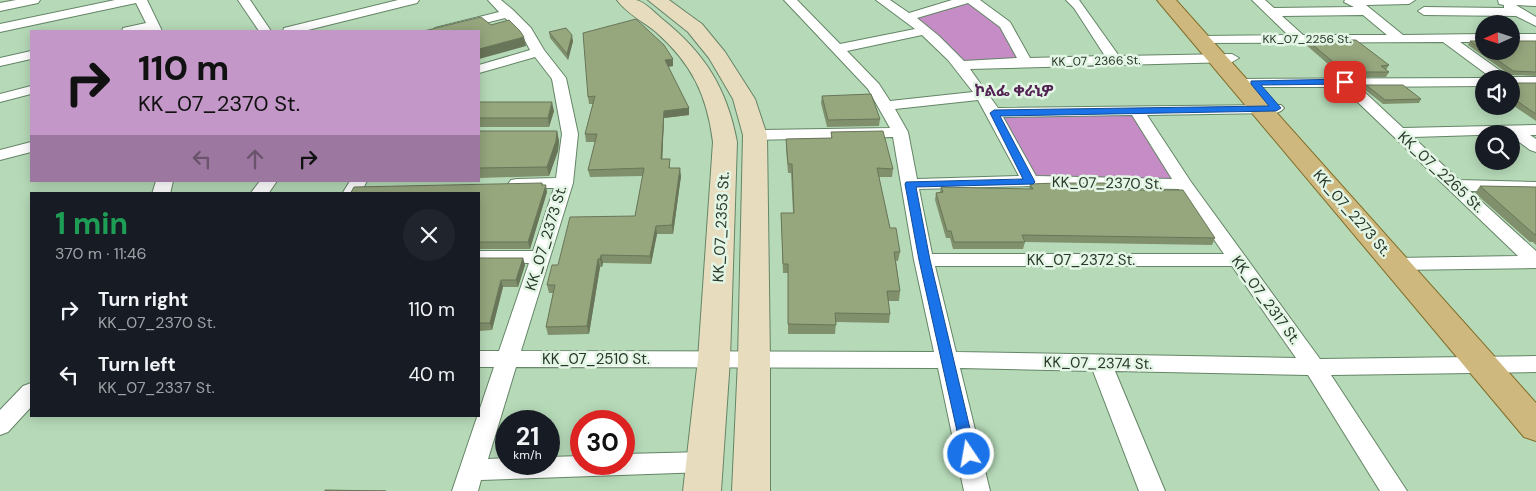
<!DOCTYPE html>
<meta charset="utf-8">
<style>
body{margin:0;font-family:"DM Sans","Noto Sans Ethiopic",sans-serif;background:#20242c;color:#f1f3f6;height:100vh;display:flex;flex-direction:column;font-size:19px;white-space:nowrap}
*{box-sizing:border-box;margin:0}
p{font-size:16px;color:#9ea1a6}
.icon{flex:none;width:28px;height:28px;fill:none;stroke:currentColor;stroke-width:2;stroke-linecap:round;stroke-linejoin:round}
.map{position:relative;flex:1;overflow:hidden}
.details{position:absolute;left:30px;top:192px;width:450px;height:225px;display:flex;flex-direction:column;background:#171b24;border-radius:0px;box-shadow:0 2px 12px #0003}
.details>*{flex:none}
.banner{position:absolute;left:30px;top:30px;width:450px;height:152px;border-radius:0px;box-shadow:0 2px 12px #0003;background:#c397c8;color:#111;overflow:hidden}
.needle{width:32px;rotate:267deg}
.fabs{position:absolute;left:1475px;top:15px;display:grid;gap:10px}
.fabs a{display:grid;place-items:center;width:45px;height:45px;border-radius:50%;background:#171b24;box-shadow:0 2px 12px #0003;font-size:25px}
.speed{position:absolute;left:495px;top:410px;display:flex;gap:10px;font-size:25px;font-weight:700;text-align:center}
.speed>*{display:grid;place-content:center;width:65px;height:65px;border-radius:50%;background:#171b24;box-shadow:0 2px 12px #0003;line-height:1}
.speed small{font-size:12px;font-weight:400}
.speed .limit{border:8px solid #d22;background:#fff;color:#111}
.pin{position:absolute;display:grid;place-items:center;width:42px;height:42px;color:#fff;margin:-21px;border-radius:10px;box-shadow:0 2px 8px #0006}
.me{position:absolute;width:55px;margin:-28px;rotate:348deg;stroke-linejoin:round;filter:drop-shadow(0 0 4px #0008)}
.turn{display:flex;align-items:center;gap:18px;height:105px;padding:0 25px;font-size:22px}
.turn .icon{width:65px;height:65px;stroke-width:2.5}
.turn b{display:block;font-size:35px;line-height:42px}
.lanes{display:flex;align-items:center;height:48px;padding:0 25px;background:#0003;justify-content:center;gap:25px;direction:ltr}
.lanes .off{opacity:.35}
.round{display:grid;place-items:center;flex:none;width:52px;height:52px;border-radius:26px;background:#20242c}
.summary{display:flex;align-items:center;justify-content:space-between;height:85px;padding:0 25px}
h1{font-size:30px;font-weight:700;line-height:38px;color:#1e9e55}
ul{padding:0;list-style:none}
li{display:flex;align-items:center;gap:15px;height:65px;padding:0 25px}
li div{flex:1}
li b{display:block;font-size:19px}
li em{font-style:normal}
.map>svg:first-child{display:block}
</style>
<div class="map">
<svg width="1536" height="491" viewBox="0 0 1536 491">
<rect width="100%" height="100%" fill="#b6dab8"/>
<path fill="#c58cc6" d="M965 0 1008 25 1026 62 961 65 909 17Z
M1136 110 1184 184 1030 181 994 113Z"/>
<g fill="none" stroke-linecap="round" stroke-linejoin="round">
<g stroke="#648566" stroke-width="2">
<path id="street" d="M16 0H40L38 3 0 11V3Z
M115 0H147L162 31H122L123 28 146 23 136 3 0 32V24Z
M238 0H250L271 31H259Z
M398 0H419L417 3 304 31H283L284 28Z
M488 0H501L513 10 531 28 544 50 566 78 578 134 573 183 521 351 934 352 914 260 893 137 755 140 749 138 747 135 749 132 755 130 890 128 868 89 784 0H797L840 44 915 29 876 0H890L909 13 952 0H980L1010 22 1030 58 1105 56 1074 8 1066 0H1079L1119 56 1232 54 1239 58 1232 62 970 69 998 108 1281 105 1284 108 1281 111 1276 113 1147 115 1191 182 1320 359 1536 356V372L1331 375 1407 491H1380L1308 375 1115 371 1165 491H1139L1093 371 960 368 990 491H964L938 368 516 367 488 459 506 458V464H549V457L581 456V464H624V454L705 452 714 455 717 462 714 469 705 472 481 480 478 491H452L494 367H479V351H499L529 263H479V251H533L554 188H511L508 184 511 180 517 179 556 178 562 134 552 79 535 57 479 73V65L530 50 521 33 505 18 454 31H434L435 28 499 12ZM968 3 1000 27 1017 58 964 61 939 36 917 18ZM922 35 948 60 973 92 890 101 879 84 847 51ZM978 100 1019 176 917 179 908 132 895 109ZM1132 115 1172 179 1036 176 1003 117ZM1030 186 1179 189 1224 254H932L919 189ZM935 266H1232L1296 358 956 352Z
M1252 0H1265L1274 8 1354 7 1344 2 1345 0H1415L1409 4 1366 5 1403 35 1484 34V42H1460L1509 77H1536V85H1511V79H1493L1443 42 1196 43 1194 40 1196 37 1201 36 1288 35ZM1363 15 1387 35H1303L1282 16Z
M1498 0H1536V6L1516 5 1536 17V26L1516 16 1424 15 1418 11 1424 7 1504 8V5L1499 4Z
M1511 34H1536V42H1511Z
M31 51V59L0 66V58Z
M1484 78 1488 79H1484V86L1359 87 1403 128 1536 125V135H1530L1536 139V152L1530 150 1511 136V134L1413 137 1459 180 1536 182V192L1470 191 1536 251V268L1395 270 1388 268 1385 264 1388 260 1395 258 1518 256 1342 87H1238L1233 86 1231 83 1233 80 1238 79Z
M31 86V94L0 102V94Z
M31 142V152L0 160V150Z
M156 181H173L170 194H152Z
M260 181H277L268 194H250Z
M350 181H367L360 194H342Z
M31 383V407L8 432 0 435V410L23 386Z"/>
</g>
<g stroke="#648566" stroke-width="2">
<path id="secondary" d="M617 0C623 0 630 0 636 0 645 2 654 12 661 18 704 52 727 88 737 142L730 359 721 491H683L698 359 713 142C707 95 692 64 656 32 644 22 626 13 617 0Z
M648 0H669L702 24 725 52 755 99 767 135 770 360V491H732L738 360 743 135 733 99 709 58 688 32Z"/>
</g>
<g stroke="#806d28" stroke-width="2">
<path id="primary" d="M1157 0H1176L1536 403V441L1524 437Z"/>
</g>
<use href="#street" fill="#fff" fill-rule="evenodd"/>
<use href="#secondary" fill="#e7dcbe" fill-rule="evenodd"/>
<use href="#primary" fill="#cfb87d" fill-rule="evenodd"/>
</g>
<path fill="#81906c" d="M636 19 673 66 668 67 689 108V115L664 118 662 159 670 166V168L681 176 673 234H657L651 264 603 263 602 267H600L589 334 548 335 546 327 553 293H549L547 285 558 265 635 216 643 176 590 177 588 170 595 142H586L585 134 593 104H589L588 97Z
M549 32 573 41 568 60 550 38Z
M1307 40 1389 65 1386 70 1389 72 1386 77H1348L1341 71H1336L1305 44Z
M1470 41H1484V51H1511L1536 41V76L1510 75 1468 45Z
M1511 80 1514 83H1536V121L1511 104Z
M1366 85 1421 99 1419 103 1383 104 1364 89Z
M822 96 880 119 879 126 827 127 821 103Z
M479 102 554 111 549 127H479Z
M479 131H557L559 141 558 151 549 176 479 178Z
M831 132 893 169 892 177H879L890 228 900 252 898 261H896L900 291 899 301H888L890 314 889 323 836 322 835 334H788V273H783L781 213H793L791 173H788L786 148V139L831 138Z
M542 183 547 192 530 249H479V194Z
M1030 184 1122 190 1215 238 1212 245 1025 242 1023 249H953L950 238H946L935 200 936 193 940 192 941 187 1029 189Z
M1480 186 1536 187V245L1533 242H1530L1475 193Z
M479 258H523L525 265 518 287H503L492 330 479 331Z"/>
<path fill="#697558" d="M572 35 573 41 568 60 567 54Z
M524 37 526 46 479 59V49Z
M673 59V66L665 67V60Z
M552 102 554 111 549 127 548 118Z
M689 108V115L664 118 662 167 661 159 664 111Z
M557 131 559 141 558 151 549 176 547 167Z
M680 168 681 176 673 234 672 225Z
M546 185 547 192 530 249 528 242Z
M656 226 657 234 651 264 650 256Z
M601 255 603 263 602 267 600 259Z
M523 258 525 265 518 287 516 280Z
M598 259 600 267 589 334 587 326Z
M501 280 503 287 492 330 490 323Z"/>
<path fill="#96a77e" stroke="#697558" d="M481 17 491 25 509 20 520 31 524 37 479 49V31H424Z
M636 19 664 45 673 59 665 60 689 108 664 111 661 159H670L669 168H680L672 225 656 226 650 256 601 255 600 259H598L587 326 546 327 555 285H547L552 265H558L570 217 635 216 644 168 588 170 597 134H585L595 96 588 97 583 33Z
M566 28 572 35 567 54 549 32Z
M1307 40H1356L1389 65 1381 66 1389 72H1351L1343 66H1338Z
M1470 41H1484V51Z
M1511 41H1536V72L1513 71 1485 51H1511Z
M1511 80 1514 83H1536V114L1511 97Z
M1366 85H1403L1421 99 1385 100Z
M871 94 880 119 828 120 822 96Z
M479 102H552L548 118H479Z
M479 131H557L556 141 547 167 479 168Z
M883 131 893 169 877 168 890 228H896L900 252H894L900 291H887L890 314 835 313 836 325 788 324V264H783L781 213H794L792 164H788L786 139 832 138 831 132Z
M542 183V185H546L528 242H479V194H350L354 187Z
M1057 183H1118L1122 190H1183L1215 238 1022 235 1025 242H954L951 231H947L936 193 943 192 941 187 1033 189 1030 184Z
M1480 186 1536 187V235H1535Z
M479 258H523L516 280H501L490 323H479Z
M325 490 386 491H325Z"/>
<path fill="#1a73e8" stroke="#114b97" d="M1345 79 1348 80V84L1261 85 1281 108 1276 111 1000 116 1035 182 1033 184 916 187 930 260 976 454 974 458 969 460 963 458 919 260 905 184 906 182 1023 179 990 113 994 110 1269 106 1251 84V81Z"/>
<g text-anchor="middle" stroke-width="5" stroke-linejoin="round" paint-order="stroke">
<g font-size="12" fill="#29382a" stroke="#e3f5e4">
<text x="1307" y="43">KK_07_2256 St.</text>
<text transform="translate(1096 61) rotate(-1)" y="4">KK_07_2366 St.</text>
</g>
<g font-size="15" fill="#29382a" stroke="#e3f5e4">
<text transform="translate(1441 172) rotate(43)" y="5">KK_07_2265 St.</text>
<text transform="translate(1107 183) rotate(1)" y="5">KK_07_2370 St.</text>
<text transform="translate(1352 213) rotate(49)" y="5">KK_07_2273 St.</text>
<text transform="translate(721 227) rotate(-87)" y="5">KK_07_2353 St.</text>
<text transform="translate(546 238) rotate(-73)" y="5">KK_07_2373 St.</text>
<text x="1081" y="265">KK_07_2372 St.</text>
<text transform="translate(1266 300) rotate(54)" y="5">KK_07_2317 St.</text>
<text x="596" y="364">KK_07_2510 St.</text>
<text transform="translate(1098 363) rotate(1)" y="5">KK_07_2374 St.</text>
</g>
<g font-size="16" font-weight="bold" fill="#522254" stroke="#e3f5e4">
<text x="1014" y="96">ኮልፌ ቀራኒዎ</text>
</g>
</g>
</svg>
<div class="fabs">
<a><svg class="needle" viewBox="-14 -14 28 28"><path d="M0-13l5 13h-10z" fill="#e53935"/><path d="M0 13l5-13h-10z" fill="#9ea1a6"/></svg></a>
<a><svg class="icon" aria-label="sound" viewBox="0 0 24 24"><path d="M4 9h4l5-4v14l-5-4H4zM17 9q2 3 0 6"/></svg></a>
<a><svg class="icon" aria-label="search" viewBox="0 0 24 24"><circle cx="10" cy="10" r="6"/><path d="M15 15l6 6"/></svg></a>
</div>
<div class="speed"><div>21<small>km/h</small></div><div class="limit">30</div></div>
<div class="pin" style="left:1345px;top:82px;background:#d93025"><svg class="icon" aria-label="arrive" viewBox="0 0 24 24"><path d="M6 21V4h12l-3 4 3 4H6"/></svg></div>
<svg class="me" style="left:969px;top:454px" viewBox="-20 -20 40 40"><circle r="17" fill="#1a73e8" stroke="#fff" stroke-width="3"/><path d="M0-11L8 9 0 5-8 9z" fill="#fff"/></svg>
<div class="banner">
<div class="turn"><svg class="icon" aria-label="right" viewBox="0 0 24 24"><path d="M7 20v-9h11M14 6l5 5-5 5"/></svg><div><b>110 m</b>KK_07_2370 St.</div></div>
<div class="lanes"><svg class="icon off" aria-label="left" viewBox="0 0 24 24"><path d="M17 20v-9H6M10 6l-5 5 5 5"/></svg><svg class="icon off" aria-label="ahead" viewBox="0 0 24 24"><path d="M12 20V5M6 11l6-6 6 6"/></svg><svg class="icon" aria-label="right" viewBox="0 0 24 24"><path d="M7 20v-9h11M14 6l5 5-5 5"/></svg></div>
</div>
<section class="details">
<div class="summary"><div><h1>1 min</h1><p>370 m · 11:46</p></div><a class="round"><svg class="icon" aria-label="close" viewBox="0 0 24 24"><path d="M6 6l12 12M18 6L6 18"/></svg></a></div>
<ul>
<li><svg class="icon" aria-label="right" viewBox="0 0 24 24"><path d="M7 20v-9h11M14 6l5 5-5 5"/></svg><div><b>Turn right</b><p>KK_07_2370 St.</p></div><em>110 m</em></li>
<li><svg class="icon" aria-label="left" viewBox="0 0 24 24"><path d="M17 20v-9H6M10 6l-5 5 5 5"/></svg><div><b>Turn left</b><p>KK_07_2337 St.</p></div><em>40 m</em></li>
</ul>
</section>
</div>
